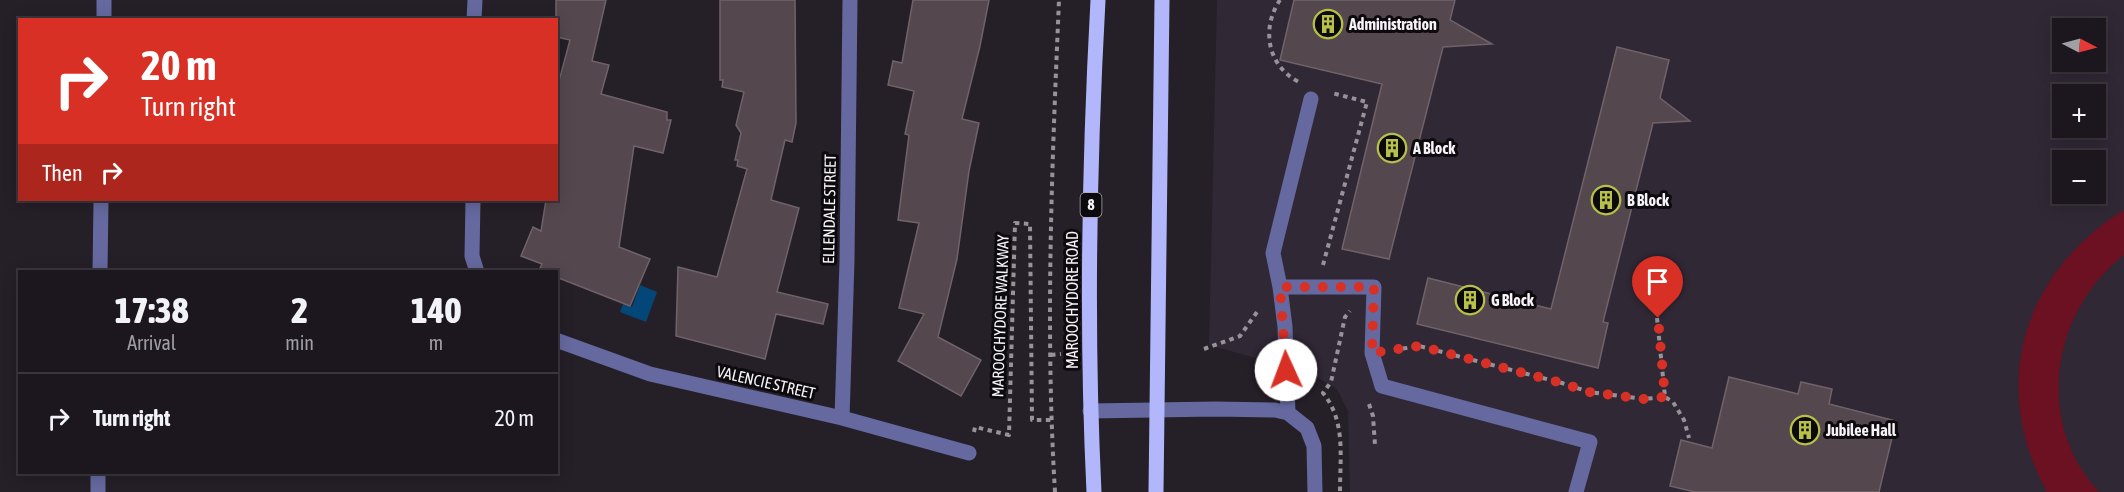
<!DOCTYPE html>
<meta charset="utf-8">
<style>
body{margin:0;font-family:"Asap Condensed",sans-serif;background:#252027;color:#f1f3f6;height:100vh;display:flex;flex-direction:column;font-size:22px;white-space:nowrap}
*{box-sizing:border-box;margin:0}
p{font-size:20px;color:#a09fa4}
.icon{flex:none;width:33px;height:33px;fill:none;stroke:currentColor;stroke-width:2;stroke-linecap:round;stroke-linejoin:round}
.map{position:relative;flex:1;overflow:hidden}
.sheet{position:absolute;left:18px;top:270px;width:540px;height:204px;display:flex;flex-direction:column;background:#1c171e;border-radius:0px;box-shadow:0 3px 15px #0003,0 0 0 2px #3a363c}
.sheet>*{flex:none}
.guide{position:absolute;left:18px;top:18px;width:540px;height:183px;border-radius:0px;box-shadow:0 3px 15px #0003,0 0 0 2px #3a363c;background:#d93025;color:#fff;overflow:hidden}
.needle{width:39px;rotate:96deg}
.fabs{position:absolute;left:2052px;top:18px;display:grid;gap:12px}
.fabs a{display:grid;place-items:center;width:54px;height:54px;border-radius:0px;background:#1c171e;box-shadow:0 3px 15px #0003,0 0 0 2px #3a363c;font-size:30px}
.pin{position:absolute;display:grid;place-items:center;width:51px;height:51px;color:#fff;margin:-62px -26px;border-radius:50% 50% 50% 0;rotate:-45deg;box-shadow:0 0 6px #0007}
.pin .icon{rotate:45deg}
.me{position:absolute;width:66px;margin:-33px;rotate:358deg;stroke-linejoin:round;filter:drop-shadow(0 0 4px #0008)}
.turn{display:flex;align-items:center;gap:21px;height:126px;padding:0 24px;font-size:27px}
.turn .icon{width:78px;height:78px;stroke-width:2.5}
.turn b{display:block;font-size:42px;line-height:51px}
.then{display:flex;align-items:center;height:57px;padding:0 24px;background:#0003;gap:12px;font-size:22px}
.eta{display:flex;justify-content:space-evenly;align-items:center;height:102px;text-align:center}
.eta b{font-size:36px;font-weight:800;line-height:42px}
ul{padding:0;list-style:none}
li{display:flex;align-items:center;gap:18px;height:90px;padding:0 24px;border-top:2px solid #3a363c}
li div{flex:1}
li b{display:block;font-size:22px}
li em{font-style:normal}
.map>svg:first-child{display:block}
</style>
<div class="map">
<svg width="2124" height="492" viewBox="0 0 2124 492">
<rect width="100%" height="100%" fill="#251f28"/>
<path fill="#312836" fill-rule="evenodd" d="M1217 0H2124V492H1350L1348 411 1337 389 1310 373 1209 345ZM2062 28H2096V62H2062ZM2062 94H2096V128H2062ZM2062 160H2096V194H2062Z"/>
<path fill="#6b1121" d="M2124 210V255C2051 312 2034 422 2099 492H2047C1989 386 2022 273 2124 210Z"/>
<path fill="#024778" d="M640 285 657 292 646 322 620 312 623 304 632 307Z"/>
<path fill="#54484e" stroke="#6f6369" stroke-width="1.5" d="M556 0H606L592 61 609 65 601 94 667 112V120H671L663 153 634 146 619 247 650 259 630 306 556 277V272L540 268 542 264 521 256 533 227 541 231 546 200H556V92L570 40 556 37Z
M720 0H795L796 123 792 142 785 140 771 200 799 208 777 292 828 304 823 324 776 314 765 359 676 336 678 267 717 277 747 169 737 166 738 160H735L741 133 736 125 744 92 722 87 723 80H720Z
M913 0H989L980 46 962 119 979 123 969 171 957 259 938 337 981 360 961 396 898 361 924 314 899 308 919 223 898 220 909 135 905 134 914 91 888 85 893 61 902 63Z
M1294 0H1455L1450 20 1492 44 1443 47 1389 259 1342 249 1382 84 1280 60Z
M1617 47 1669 60 1660 98 1690 121 1653 123 1603 322 1608 323 1598 368 1417 324 1428 278 1551 309Z
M1729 377 1798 394 1801 382 1832 389 1829 404 1896 421 1879 492H1695L1670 486 1681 440 1712 448Z"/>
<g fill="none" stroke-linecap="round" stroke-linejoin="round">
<path stroke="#97939a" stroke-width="4" stroke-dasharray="4.5 4.5" stroke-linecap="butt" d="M1280 0C1261 28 1267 66 1299 82
M1323 265 1367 102 1332 93
M1657 318 1665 397
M1204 349 1240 336 1257 312
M1394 350 1419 346 1562 383 1589 392 1644 399 1665 397 1673 402 1684 420 1689 438
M1051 355 1061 354
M1369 404 1373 416 1375 445
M974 432 975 427 1009 435 1015 223 1030 224 1032 420H1051
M1340 491C1340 457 1346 421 1323 393L1331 382 1345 317 1350 311
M1055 492C1045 328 1052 164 1059 0"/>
<path stroke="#65699f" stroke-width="15" d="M1280 287H1374L1372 353 1382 386 1590 442 1576 492
M1090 411 1216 409 1275 410 1288 413 1307 428 1314 446 1315 492
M1288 413 1285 327 1280 287 1273 253 1311 99"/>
<path stroke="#65699f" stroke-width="15" d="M104 20V0
M474 20 475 0
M473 200 472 256 477 272
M100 272 101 200
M556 340 650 374 842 418 969 453
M842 418 847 261 850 0
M98 492V472"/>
<path stroke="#b1b7fa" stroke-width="15" d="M1094 492C1086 328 1089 164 1098 0
M1156 492 1162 0"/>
</g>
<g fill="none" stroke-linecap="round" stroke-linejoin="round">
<path stroke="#d93025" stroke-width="10" stroke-dasharray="0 18" d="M1286 370 1280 287H1374L1372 353 1419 346 1562 383 1589 392 1644 399 1665 397 1658 318"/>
</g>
<defs>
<g id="building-ring" transform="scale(1.5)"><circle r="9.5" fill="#0d0a0e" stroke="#b7c148" stroke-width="1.5"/><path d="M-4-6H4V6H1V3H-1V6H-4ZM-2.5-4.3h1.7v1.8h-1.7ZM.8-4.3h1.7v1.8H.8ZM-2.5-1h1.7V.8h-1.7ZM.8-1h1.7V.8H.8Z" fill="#b7c148"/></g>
</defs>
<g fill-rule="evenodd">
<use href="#building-ring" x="1328" y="24"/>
<use href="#building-ring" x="1392" y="148"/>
<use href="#building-ring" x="1606" y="200"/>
<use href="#building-ring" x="1470" y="300"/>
<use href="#building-ring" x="1805" y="430"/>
</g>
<g text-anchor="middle" stroke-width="6" stroke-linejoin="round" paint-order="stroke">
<rect fill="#0d0a0e" stroke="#b0acb2" stroke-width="1.5" x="1080.5" y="193" width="21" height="24" rx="4.5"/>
<g font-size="15" font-weight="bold" fill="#f6f2f8">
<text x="1091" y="210">8</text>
</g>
<g font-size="16" font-weight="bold" fill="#f6f2f8" stroke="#0d0a0e" text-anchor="start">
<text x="1349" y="30">Administration</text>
<text x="1413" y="154">A Block</text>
<text x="1627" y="206">B Block</text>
<text x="1491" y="306">G Block</text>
<text x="1826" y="436">Jubilee Hall</text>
</g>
<g font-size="16" fill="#f6f2f8" stroke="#0d0a0e">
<text transform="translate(829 209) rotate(-89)" y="6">ELLENDALE STREET</text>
<text transform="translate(1072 300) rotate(-90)" y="6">MAROOCHYDORE ROAD</text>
<text transform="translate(1000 316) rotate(-88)" y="6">MAROOCHYDORE WALKWAY</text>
<text transform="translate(766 382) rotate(13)" y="6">VALENCIE STREET</text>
</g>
</g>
</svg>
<div class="fabs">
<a><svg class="needle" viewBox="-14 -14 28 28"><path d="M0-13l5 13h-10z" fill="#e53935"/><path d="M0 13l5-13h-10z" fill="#a09fa4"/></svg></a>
<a>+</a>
<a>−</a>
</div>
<div class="pin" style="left:1658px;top:318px;background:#d93025"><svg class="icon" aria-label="arrive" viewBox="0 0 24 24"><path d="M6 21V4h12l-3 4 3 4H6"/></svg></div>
<svg class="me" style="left:1286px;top:370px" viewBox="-20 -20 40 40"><circle r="19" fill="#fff"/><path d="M0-13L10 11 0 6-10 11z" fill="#d93025"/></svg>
<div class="guide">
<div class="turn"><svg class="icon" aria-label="right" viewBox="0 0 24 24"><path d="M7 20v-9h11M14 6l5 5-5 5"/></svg><div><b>20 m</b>Turn right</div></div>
<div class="then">Then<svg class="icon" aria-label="right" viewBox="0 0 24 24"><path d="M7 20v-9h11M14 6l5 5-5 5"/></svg></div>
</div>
<section class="sheet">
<div class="eta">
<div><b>17:38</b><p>Arrival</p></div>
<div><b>2</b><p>min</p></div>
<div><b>140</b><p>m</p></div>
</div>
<ul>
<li><svg class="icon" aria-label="right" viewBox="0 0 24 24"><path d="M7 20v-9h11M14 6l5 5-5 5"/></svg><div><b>Turn right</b></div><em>20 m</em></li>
</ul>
</section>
</div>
